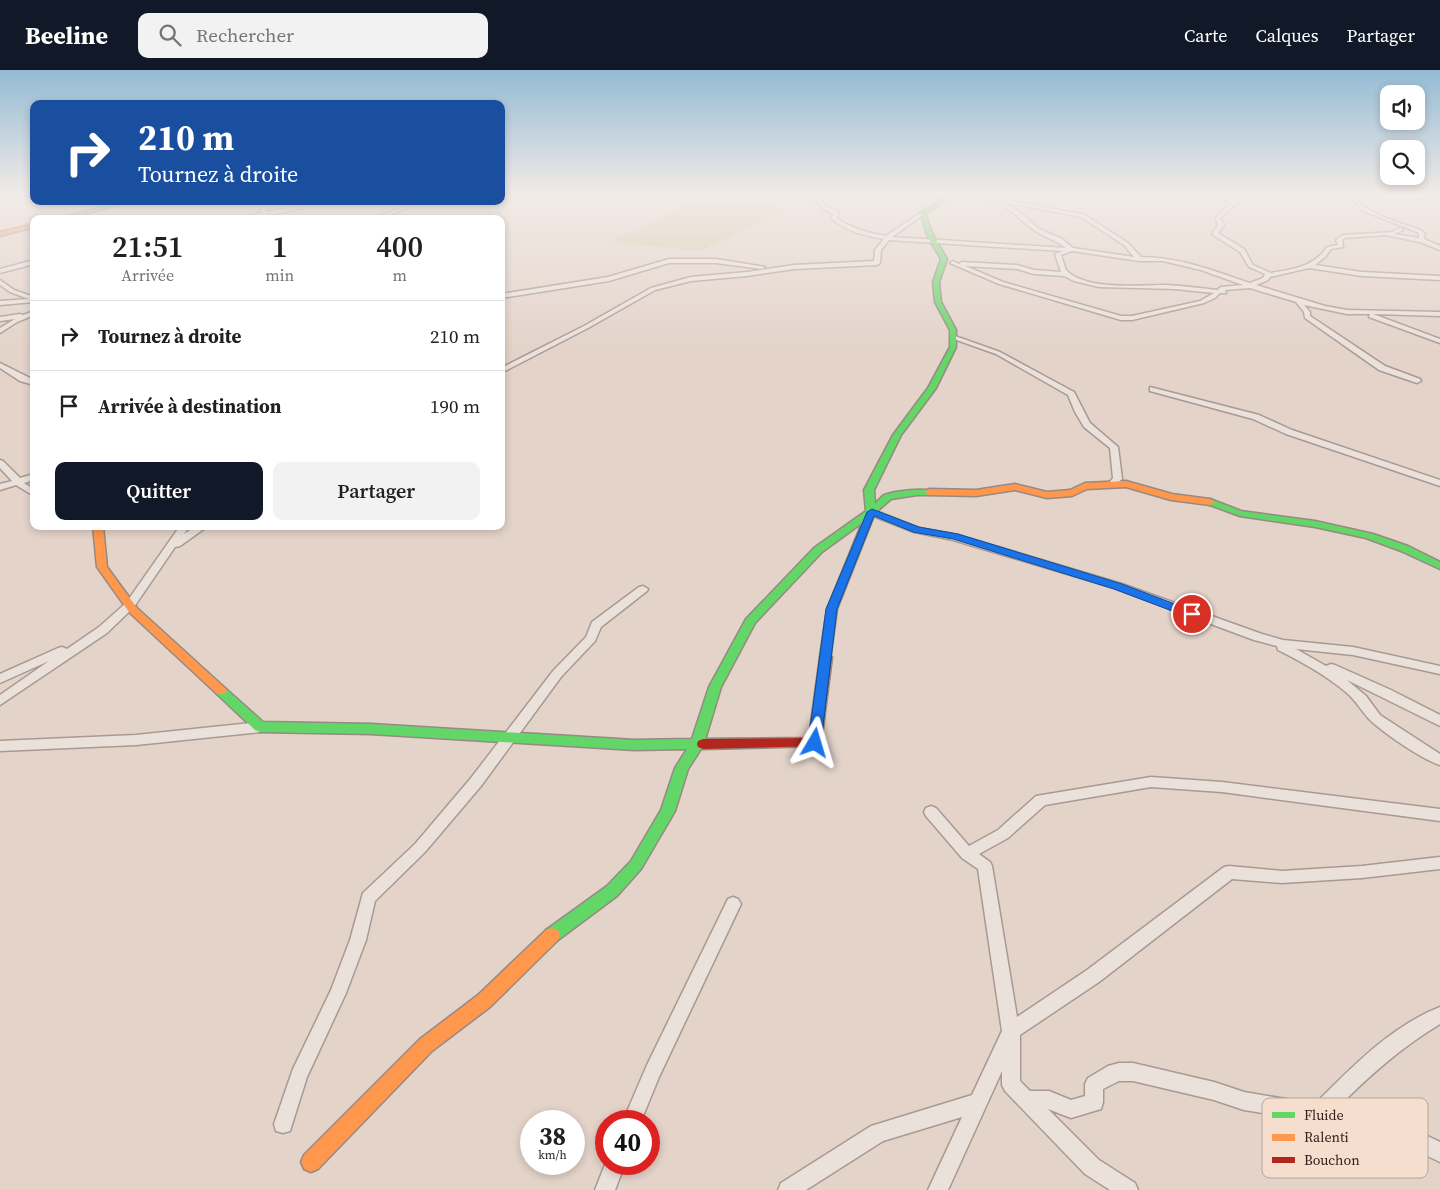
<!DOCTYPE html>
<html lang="fr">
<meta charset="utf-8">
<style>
body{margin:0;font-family:"Source Serif 4",serif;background:#f2f2f2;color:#202124;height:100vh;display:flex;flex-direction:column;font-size:19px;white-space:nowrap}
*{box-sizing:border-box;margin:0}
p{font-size:16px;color:#757577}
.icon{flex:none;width:28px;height:28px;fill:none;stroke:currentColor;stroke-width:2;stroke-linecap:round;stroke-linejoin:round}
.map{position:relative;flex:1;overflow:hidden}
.side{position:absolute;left:30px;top:145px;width:475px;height:315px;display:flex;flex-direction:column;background:#fff;border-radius:10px;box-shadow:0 2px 8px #0003}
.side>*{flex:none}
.guide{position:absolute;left:30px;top:30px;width:475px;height:105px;border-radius:10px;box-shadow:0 2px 8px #0003;background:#1a4fa0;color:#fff;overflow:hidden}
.fabs{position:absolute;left:1380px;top:15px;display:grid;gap:10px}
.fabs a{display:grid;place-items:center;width:45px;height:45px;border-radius:10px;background:#fff;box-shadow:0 2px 8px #0003;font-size:25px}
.speed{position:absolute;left:520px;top:1040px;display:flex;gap:10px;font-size:25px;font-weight:700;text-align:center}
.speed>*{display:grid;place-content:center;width:65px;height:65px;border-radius:50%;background:#fff;box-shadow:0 2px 8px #0003;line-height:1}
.speed small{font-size:12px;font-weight:400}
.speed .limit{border:8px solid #d22;background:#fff;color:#111}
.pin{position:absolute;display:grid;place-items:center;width:42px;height:42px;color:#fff;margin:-21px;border:2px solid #fff;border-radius:50%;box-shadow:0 1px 5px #0007}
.me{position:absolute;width:55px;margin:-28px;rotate:7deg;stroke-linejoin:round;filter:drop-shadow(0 0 4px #0008)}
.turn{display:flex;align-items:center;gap:18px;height:105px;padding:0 25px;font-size:22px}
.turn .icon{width:65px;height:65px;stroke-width:2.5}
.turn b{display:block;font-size:35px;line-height:42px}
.eta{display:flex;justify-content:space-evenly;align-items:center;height:85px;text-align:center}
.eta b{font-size:30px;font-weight:600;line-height:35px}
.cta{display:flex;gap:10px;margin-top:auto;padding:10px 25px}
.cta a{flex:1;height:58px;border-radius:10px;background:#111827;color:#fff;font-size:20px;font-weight:600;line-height:58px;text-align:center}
.cta a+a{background:#f2f2f2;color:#202124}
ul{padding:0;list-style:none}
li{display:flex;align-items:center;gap:15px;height:70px;padding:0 25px;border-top:1px solid #e0e0e0}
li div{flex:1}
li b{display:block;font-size:19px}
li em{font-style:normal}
header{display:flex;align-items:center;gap:30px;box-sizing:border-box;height:70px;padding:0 25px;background:#111827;color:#fff}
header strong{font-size:24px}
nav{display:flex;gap:28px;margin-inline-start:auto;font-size:18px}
.search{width:350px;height:45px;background:#f2f2f2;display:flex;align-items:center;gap:12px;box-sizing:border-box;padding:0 18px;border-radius:10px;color:#757577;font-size:19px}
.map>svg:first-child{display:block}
</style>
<header>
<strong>Beeline</strong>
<div class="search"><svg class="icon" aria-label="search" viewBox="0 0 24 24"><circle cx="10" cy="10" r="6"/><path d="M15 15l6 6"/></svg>Rechercher</div>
<nav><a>Carte</a><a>Calques</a><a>Partager</a></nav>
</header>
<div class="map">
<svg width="1440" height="1120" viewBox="0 0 1440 1120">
<rect width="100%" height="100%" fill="#e3d3c9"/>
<path fill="#d6c9ab" d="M702 128 791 139 699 181 610 172Z"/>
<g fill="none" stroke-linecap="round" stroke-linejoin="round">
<g stroke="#a89993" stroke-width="3">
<path id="street" d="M809 125C816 125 824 130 826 137L839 142 836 148C851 158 867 163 886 166L922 142 924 144 892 167 1066 178C1056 170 1044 167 1034 160 1024 153 1016 144 1005 137L1007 135 1020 142 1039 159 1062 169 1073 178 1134 187 1124 175 1081 147 968 125H980L1085 145 1128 173 1141 187C1179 187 1214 201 1250 213L1263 208 1265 204 1249 197 1240 182 1212 164 1218 155 1216 148 1228 135 1233 133 1213 125H1221L1239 133 1232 137 1220 148 1224 155 1218 163 1244 179 1253 195 1271 203C1293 199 1314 197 1327 177L1338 175 1336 170 1343 165 1393 162 1401 157 1403 160 1394 164 1419 168V164L1417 162 1361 140 1355 131 1345 125C1360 125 1357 134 1368 139 1384 149 1403 154 1421 160L1425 164 1424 169 1440 176V180L1420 172 1386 165 1344 168 1342 170 1343 177 1331 179 1326 186 1315 195 1362 202 1440 206V210L1362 206 1309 198 1270 207 1268 210 1256 215 1325 236 1347 240 1440 242V246L1373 244 1440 269V273L1369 247 1370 244H1347L1304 235 1310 242V246L1385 296 1420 309 1421 311 1417 313 1379 300 1305 248 1304 242 1296 232 1250 218 1225 220 1226 223H1220L1215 228 1204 233 1132 250H1121L999 214 950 193 953 191 959 194 962 192 1017 195 1034 200 1061 202 1055 184 1063 181 889 170 881 180 880 193 877 195 794 199 747 206 691 211 655 220 588 258 501 303V298L584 256 651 218 691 207 747 202 794 195 874 191 875 180 884 169C865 166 845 161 831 148L834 144 822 139 821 135ZM1072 181 1139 191H1163L1201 200 1243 215 1221 217 1217 220C1200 218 1184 216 1167 215 1140 215 1086 221 1066 200L1061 185ZM965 196 1017 199 1034 204 1064 206 1074 211 1099 217 1175 219 1214 223 1200 231 1132 246H1121L1003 212Z
M265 131H269L266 142 301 136 314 131H321L304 138 265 146 264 149H259V147L237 149 260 143Z
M419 131H426L378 149H371Z
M669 189H716L765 197 762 199 716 193H669L609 211 501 228V224L608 207Z
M34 190V194L0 203V199Z
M0 210 14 220 34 227V232L0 235V231L29 229 10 222 0 215Z
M34 241V245L17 252 0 263V258L15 249 0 251V247L20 244 23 245Z
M951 266H955L1000 282 1074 322 1090 353 1118 377 1122 409 1113 417 1108 414 1113 408 1110 378 1084 357 1075 342 1068 325 996 284 951 268Z
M0 293 34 310V315L20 311 0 298Z
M1150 317 1259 345 1292 360 1440 410V416L1286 364 1253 349 1150 321Z
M0 390 3 391 20 408 34 404V410L24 413 34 419V426L16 415 0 420V414L12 411 0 398Z
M871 439 919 458 958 465 1122 514 1262 564 1283 570 1353 577 1440 596V604L1353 585 1296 579 1326 596 1331 594 1335 595 1391 620 1440 645V656L1347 610 1366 626 1380 645 1440 684V695C1423 690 1382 662 1369 649 1361 640 1356 631 1347 623 1326 605 1302 592 1278 580L1277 576 1254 570 1114 518 953 470 914 462 868 444 866 442Z
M180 456H190L184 464 196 456H208L180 476 175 477 134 537 107 563 0 635V625L49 591 0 613V604L58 578 62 577 67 579 99 557 126 533Z
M643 516 648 519 647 521 601 557 595 571 561 607 481 716 425 782 375 831 366 870 346 923 307 1007 290 1061 283 1063 276 1061 274 1054 293 999 331 920 350 870 363 823 415 774 471 708 553 601 586 567 592 552 639 517Z
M260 652 265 654 266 657 265 660 260 662 136 675 0 681V671L136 665Z
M1151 707 1222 712 1440 739V751L1222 722 1151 717 1045 735 1008 768 979 784 990 792 992 796 1017 947 1087 900 1224 797 1229 796 1282 801 1362 796 1440 787V799L1362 808 1282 813 1232 809 1099 912 1020 965V1011L1030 1021H1049L1071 1030 1085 1026V1014L1088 1008 1108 996 1119 993H1133L1214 1012 1244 1022 1315 1034C1351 998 1391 956 1440 937V954C1400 978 1368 1007 1336 1039L1389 1056 1417 1061 1440 1072V1092L1415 1080 1389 1074 1334 1057 1300 1049 1244 1040 1214 1030 1133 1011H1119L1103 1019V1032L1101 1039 1071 1048 1048 1039 1099 1090 1135 1113 1138 1120H1110L1085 1104 1005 1021 1002 1015V1001L948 1120H928L962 1047 883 1071 806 1120H778L781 1113 871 1056 972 1025 1002 961 978 799 962 788 926 746 924 742 926 738 931 736 936 738 969 776 998 760 1036 726Z
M733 827 738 829 741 834 659 1007 641 1051H623L647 995 728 829Z
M606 1092V1094H625L615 1120H595Z"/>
</g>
<g stroke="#978983" stroke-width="3">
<path id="fast" d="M942 125H946L943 133 925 144 934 167 947 189 939 212 941 232 956 260V277L936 318 901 365 874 420 875 434C878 431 881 427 884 425 893 421 927 417 934 422L929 425H917L891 429 875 443 837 539 830 590H822L820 587 827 539 862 453 822 482 755 553 721 617 705 670 709 674 708 677 701 679 688 699 675 741 641 799 617 826 558 870 552 872 546 870 544 865 546 860 607 816 631 791 661 740 675 698 687 679 635 680 371 664 260 662 255 660 217 624 215 621 217 618H225L263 652 371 654 635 670 692 669 709 617 746 549 814 478 866 441 864 420 893 365 928 318 950 277V260L935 232 933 212 941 189 928 167 920 143 939 131Z
M123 131H132L67 149H58Z
M1210 429 1241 441 1315 451 1373 464 1408 476 1440 492V499L1401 481 1366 468 1315 457 1240 446 1207 434 1205 432Z"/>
</g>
<g stroke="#978983" stroke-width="3">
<path id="slow" d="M34 154V157L0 166V162Z
M1126 411 1172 424 1210 429 1215 432 1210 435 1171 430 1126 417 1087 419 1072 426 1047 428 1015 420 976 426 929 425 924 422 929 419 976 420 1015 414 1047 422 1070 420 1085 413Z
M93 456H103L107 497 137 538 225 618 227 621 225 624H217L129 542 97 497Z
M552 858 558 860 560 865 558 870 490 937 432 981 318 1099 311 1102 304 1099 301 1092 304 1085 420 969 478 925 546 860Z"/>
</g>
<g stroke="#978983" stroke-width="3">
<path id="jam" d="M826 583 832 587 821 673 820 676 703 679 698 677 697 674 698 671 703 669 809 668 820 587Z"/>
</g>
<use href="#street" fill="#ebe1db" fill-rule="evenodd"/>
<use href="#fast" fill="#63d668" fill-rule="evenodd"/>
<use href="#slow" fill="#ff974d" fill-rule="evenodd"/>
<use href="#jam" fill="#b3261e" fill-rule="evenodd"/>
</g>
<linearGradient id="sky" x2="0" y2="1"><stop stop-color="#94bbd4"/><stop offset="0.44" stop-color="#f2ebe7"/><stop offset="1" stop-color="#f2ebe7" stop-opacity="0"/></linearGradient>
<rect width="1440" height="282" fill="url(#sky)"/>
<path fill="#1a73e8" stroke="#114b97" d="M872 439 919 457 958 464 1122 514 1196 542 1198 544 1192 548 1188 547 1114 519 953 469 913 462 874 446 837 539 821 673 819 676H810L808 673 826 539 867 442Z"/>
<rect x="1262" y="1028" width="166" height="80" rx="8" fill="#f5dece" stroke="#bba599" stroke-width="1"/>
<rect x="1272" y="1042" width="23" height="6" fill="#63d668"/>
<rect x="1272" y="1064" width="23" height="7" fill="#ff974d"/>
<rect x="1272" y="1087" width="23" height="6" fill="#b3261e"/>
<g font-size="14" fill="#35201c">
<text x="1304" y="1050">Fluide</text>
<text x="1304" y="1072">Ralenti</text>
<text x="1304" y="1095">Bouchon</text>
</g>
</svg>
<div class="fabs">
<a><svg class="icon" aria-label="sound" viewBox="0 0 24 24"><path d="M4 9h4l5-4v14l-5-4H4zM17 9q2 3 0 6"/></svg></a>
<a><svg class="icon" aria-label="search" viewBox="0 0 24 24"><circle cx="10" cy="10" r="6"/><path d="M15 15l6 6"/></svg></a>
</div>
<div class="speed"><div>38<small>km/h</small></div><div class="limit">40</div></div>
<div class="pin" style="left:1192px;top:544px;background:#d93025"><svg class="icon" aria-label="arrive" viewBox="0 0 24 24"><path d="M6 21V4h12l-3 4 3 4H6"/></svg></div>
<svg class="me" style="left:815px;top:673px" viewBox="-20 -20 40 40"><path d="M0-17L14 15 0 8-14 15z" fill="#1a73e8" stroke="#fff" stroke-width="4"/></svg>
<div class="guide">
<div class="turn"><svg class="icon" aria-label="right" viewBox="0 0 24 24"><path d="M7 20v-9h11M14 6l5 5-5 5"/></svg><div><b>210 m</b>Tournez à droite</div></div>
</div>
<section class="side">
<div class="eta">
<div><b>21:51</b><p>Arrivée</p></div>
<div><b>1</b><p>min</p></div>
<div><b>400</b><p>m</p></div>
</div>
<ul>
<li><svg class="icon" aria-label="right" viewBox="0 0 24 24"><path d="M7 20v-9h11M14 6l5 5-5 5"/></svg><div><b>Tournez à droite</b></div><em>210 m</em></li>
<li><svg class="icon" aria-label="arrive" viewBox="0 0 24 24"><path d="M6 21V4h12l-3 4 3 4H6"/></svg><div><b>Arrivée à destination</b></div><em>190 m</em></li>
</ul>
<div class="cta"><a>Quitter</a><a>Partager</a></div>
</section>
</div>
